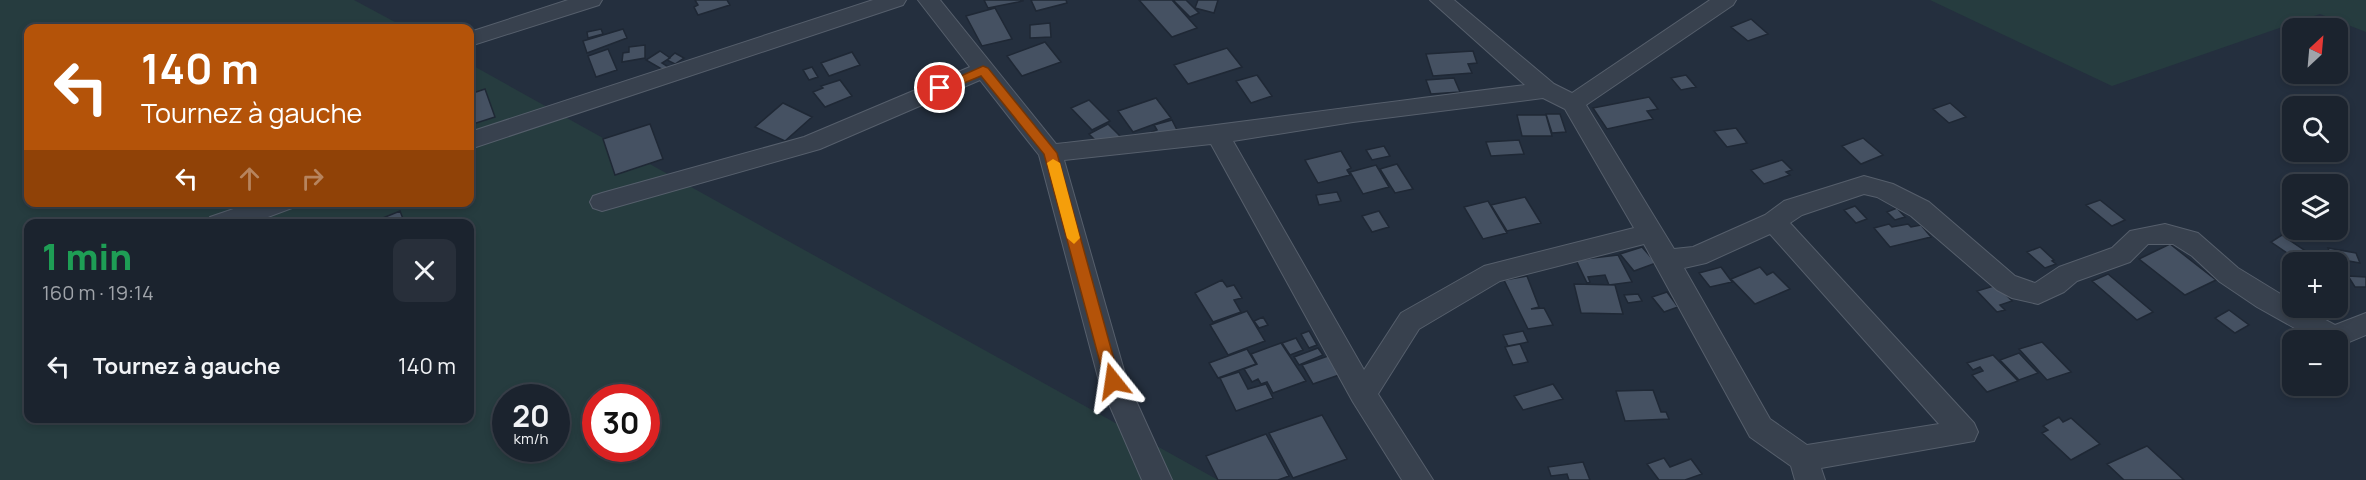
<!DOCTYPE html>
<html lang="fr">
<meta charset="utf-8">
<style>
body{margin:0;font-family:Manrope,sans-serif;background:#282f3a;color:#f1f3f6;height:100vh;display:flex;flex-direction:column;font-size:22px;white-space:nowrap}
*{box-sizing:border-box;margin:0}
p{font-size:20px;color:#a0a4aa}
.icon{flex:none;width:33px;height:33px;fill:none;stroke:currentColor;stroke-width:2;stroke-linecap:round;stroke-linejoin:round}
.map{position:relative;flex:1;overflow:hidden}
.drawer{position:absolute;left:24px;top:219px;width:450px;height:204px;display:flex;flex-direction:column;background:#1b232e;border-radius:12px;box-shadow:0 3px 9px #0003,0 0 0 2px #39404a}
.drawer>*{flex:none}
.banner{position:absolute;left:24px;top:24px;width:450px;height:183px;border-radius:12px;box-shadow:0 3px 9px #0003,0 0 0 2px #39404a;background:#b45309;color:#fff;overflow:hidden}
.needle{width:39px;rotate:26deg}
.controls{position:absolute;left:2282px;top:18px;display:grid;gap:12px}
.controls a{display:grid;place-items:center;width:66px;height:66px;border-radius:12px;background:#1b232e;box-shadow:0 3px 9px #0003,0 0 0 2px #39404a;font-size:30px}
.speed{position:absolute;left:492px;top:384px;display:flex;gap:12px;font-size:30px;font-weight:700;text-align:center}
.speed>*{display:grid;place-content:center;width:78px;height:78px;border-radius:50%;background:#1b232e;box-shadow:0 3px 9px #0003,0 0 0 2px #39404a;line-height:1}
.speed small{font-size:15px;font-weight:400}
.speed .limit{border:9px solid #d22;background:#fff;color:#111}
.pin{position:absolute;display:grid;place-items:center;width:51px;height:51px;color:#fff;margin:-26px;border:3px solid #fff;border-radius:50%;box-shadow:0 2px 6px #0007}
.me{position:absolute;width:66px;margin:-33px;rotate:345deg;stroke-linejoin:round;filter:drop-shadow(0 0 4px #0008)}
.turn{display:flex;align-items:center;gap:21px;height:126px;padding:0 18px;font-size:27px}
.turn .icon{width:78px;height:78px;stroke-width:2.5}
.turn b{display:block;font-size:42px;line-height:51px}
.lanes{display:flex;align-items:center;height:57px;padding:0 18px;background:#0003;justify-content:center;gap:30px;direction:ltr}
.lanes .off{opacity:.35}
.round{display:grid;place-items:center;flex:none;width:63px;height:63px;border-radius:12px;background:#282f3a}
.overview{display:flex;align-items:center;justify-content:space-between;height:102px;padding:0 18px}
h1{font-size:36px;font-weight:800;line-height:45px;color:#1e9e55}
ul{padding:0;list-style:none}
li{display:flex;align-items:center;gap:18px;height:90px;padding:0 18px}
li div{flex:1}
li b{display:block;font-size:22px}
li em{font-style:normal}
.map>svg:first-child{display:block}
</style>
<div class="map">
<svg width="2366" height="480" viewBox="0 0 2366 480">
<rect width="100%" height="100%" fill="#242f3e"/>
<path fill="#263c3f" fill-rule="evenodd" d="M0 0H354L406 28H28V202H470V64L1218 480H0ZM28 224H470V418H28ZM506 398H556V448H506ZM596 398H646V448H596Z
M1930 0H2366V32L2320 14 2112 86Z"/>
<path fill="#455162" stroke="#1f2835" stroke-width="1.5" d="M695 0H727L730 5 698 15 694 7 698 5Z
M984 0H1023V1L988 8Z
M1031 0H1066L1067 3 1036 11Z
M1139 0H1172L1197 28 1172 37Z
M1173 0H1186L1199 13 1190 17Z
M1198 0H1218L1214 13 1195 8Z
M995 8 1012 39 982 46 966 16Z
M1751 19 1768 34 1748 41 1731 27Z
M1050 23 1051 37 1030 38V25Z
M601 29 603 34 588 38 587 32Z
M623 29 627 38 587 53 583 41Z
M1045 42 1061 62 1022 76 1007 56Z
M645 45V58L622 62 623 53 629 52V47Z
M1227 48 1242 67 1188 84 1174 65Z
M608 49 617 70 596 77 588 56Z
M660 51 670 58 662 63 670 68 665 71 646 60Z
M1473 51 1477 63 1468 64 1472 73 1433 76 1426 54Z
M852 52 860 65 829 76 821 63Z
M675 53 684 58 675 64 667 60Z
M812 67 818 77 809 80 803 70Z
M1257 75 1272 96 1251 103 1236 81Z
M1686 75 1696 87 1681 90 1671 78Z
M1454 78 1460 92 1431 94 1426 80Z
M840 80 852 96 825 107 813 92 823 88 821 86Z
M485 89 495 117 470 125V94Z
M1649 97 1658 109 1647 111 1653 119 1607 129 1593 108Z
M1156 98 1171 118 1133 132 1118 111Z
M1089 100 1110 121 1092 130 1071 108Z
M783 103 812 117 785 141 755 127Z
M1950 103 1966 117 1949 123 1933 109Z
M1546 114H1560L1566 132 1552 133Z
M1517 115H1546L1552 136H1522Z
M1172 120 1179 134 1155 139 1152 132 1157 130 1154 125Z
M650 124 663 159 615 175 603 139Z
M1108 124 1122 138 1103 148 1089 134Z
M1736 128 1747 143 1727 147 1714 131Z
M1863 138 1883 155 1861 164 1842 146Z
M1519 140 1524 154 1491 156 1486 142Z
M1384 146 1390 156 1372 160 1366 150Z
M1341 151 1351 168 1347 170 1350 175 1318 183 1305 160Z
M1782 160 1792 170 1786 172 1790 175 1764 184 1751 170Z
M1397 164 1413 189 1395 193 1380 169Z
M1376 165 1389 187 1363 194 1350 172Z
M1337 192 1341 201 1319 205 1316 195Z
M1525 197 1541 223 1507 231 1491 205Z
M2100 200 2125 220 2112 226 2086 205Z
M1488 201 1507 233 1483 239 1464 207Z
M1855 206 1867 219 1856 223 1844 210Z
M1897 208 1905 217 1895 220 1887 212Z
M400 211 405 224H368Z
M1379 211 1389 227 1372 232 1362 216Z
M1889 224 1892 227 1908 224 1911 227 1921 225 1931 237 1890 247 1874 228Z
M2292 227V230H2299L2306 235 2295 238 2285 229Z
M2282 235 2307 252 2296 259 2271 242Z
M2170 244 2216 280 2185 295 2139 259Z
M1642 247 1656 263 1634 271 1620 254Z
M2040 247 2054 260 2052 261 2056 264 2045 268 2027 252Z
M2328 248 2356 253 2360 263 2332 258Z
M1618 255 1632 282 1609 285 1605 275 1588 277 1590 282 1587 283 1576 260Z
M1721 267 1732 282 1710 287 1699 273Z
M1760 267 1767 275 1773 272 1790 289 1755 304 1731 279Z
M2108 274 2153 312 2137 320 2092 281Z
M1527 276 1539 307 1531 309 1544 308 1553 325 1528 329 1504 280Z
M2348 276 2366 277V287H2355Z
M1222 280 1227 287 1234 285 1242 298 1234 300 1241 312 1213 322 1195 293Z
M1574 284 1615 285 1623 314 1581 313Z
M1997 285 2012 301 2000 305 2005 310 1997 312 1977 291Z
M1667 292 1678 307 1664 312 1652 297Z
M1638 294 1642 301 1628 303 1624 295Z
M2229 310 2249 325 2235 333 2215 318Z
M1247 311 1265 341 1228 355 1210 325Z
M1263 317 1268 325 1259 328 1254 321Z
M1309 331 1317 345 1309 348 1301 334Z
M1523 331 1528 342 1508 346 1503 335Z
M1296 338 1303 350 1290 355 1282 343Z
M2042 342 2071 372 2047 380 2019 349Z
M1281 343 1306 381 1273 393 1267 382 1261 384 1258 379 1252 382 1244 369 1257 364 1251 354Z
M1520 344 1528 362 1513 365 1505 347Z
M1318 348 1323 355 1299 365 1294 357Z
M1247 349 1256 364 1218 378 1209 363Z
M2019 353 2038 373 2019 380 2000 360Z
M1993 355 2018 381 1987 392 1972 375 1983 371 1980 367 1973 370 1967 363Z
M1328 356 1339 375 1313 384 1302 365Z
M1239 372 1248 389 1266 384 1273 398 1236 411 1220 378Z
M1553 384 1563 399 1523 410 1514 396Z
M1653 390 1661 412H1666L1669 419 1625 421 1616 391Z
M1322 415 1347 459 1293 478 1269 433Z
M2059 417 2063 422 2071 418 2100 444 2071 460 2042 433 2048 430 2043 426Z
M1266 434 1289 476 1278 480H1218L1206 456Z
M2147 446 2184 480H2124L2107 464Z
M1664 458 1670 467 1691 459 1702 474 1685 480H1659L1647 464Z
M1583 462 1590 480H1569L1567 474 1551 476 1548 467Z"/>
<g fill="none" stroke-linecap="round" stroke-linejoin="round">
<g stroke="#565f6c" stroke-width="2">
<path id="minor" d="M568 0H602L599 5 470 46V32Z
M873 0H906L903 5 470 149V132Z
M918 0H940L1056 144C1213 127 1369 104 1525 85L1430 0H1454L1554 84 1572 93 1710 0H1736L1733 5 1586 105 1674 249 1693 247 1765 215 1784 201 1864 176 1893 184 1929 202 2015 276 2035 283 2059 267 2112 248 2130 231 2165 224 2198 233 2238 268 2292 301V308H2303L2335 325 2366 313V335L2337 347V340H2316L2257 307 2220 282 2192 256 2173 244H2148L2130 262 2077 281 2064 292 2038 304 2012 298 1997 290 1911 216 1877 197 1864 194 1802 215 1790 223 1974 423 1978 432 1974 441 1821 468 1825 480H1795L1791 466 1750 437 1644 244 1500 281 1419 329 1378 394 1433 480H1402L1353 402 1211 144 1064 160 1127 381 1172 480H1142L1099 381 1039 155 980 80 820 149 602 211 593 208 590 202 593 196 602 193 804 137 970 67ZM1543 98 1565 109 1634 228 1484 266 1401 313 1364 370 1233 141 1353 122ZM1770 234 1939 424 1807 445 1770 419 1684 268 1706 263Z
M254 202H295L292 208 249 224H207L210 217Z"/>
</g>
<use href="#minor" fill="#38414e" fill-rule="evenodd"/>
</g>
<path fill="#b45309" stroke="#753606" stroke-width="1.5" d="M983 66 988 68 1057 153 1120 381 1118 385 1113 387 1105 381 1044 154 981 76 940 93 934 88Z"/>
<path fill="#f59e0b" d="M1053 159 1060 163 1080 238 1074 244 1067 238 1047 163Z"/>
</svg>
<div class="controls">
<a><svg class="needle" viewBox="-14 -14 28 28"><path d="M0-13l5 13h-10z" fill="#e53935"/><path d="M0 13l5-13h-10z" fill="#a0a4aa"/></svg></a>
<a><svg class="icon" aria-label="search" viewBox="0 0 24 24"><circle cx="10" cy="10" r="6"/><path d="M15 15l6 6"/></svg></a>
<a><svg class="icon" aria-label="layers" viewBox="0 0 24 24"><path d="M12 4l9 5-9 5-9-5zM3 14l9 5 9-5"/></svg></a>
<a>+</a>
<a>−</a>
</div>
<div class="speed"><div>20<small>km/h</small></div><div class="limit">30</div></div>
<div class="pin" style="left:940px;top:88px;background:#d93025"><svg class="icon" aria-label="arrive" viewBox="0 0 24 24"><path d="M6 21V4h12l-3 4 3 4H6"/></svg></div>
<svg class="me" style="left:1113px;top:381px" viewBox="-20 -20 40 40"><path d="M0-17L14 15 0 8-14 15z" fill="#b45309" stroke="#fff" stroke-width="4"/></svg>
<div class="banner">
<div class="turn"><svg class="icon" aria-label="left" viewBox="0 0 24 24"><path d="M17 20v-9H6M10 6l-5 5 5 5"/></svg><div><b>140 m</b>Tournez à gauche</div></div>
<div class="lanes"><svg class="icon" aria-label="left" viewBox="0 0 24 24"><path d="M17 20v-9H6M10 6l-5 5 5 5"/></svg><svg class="icon off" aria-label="ahead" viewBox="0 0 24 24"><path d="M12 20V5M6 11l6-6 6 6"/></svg><svg class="icon off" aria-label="right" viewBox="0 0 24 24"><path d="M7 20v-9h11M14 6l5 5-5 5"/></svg></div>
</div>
<section class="drawer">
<div class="overview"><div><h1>1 min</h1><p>160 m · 19:14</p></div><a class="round"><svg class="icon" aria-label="close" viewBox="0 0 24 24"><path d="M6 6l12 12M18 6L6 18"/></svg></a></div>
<ul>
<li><svg class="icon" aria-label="left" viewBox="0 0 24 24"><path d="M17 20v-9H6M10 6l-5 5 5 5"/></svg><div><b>Tournez à gauche</b></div><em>140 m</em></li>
</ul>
</section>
</div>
